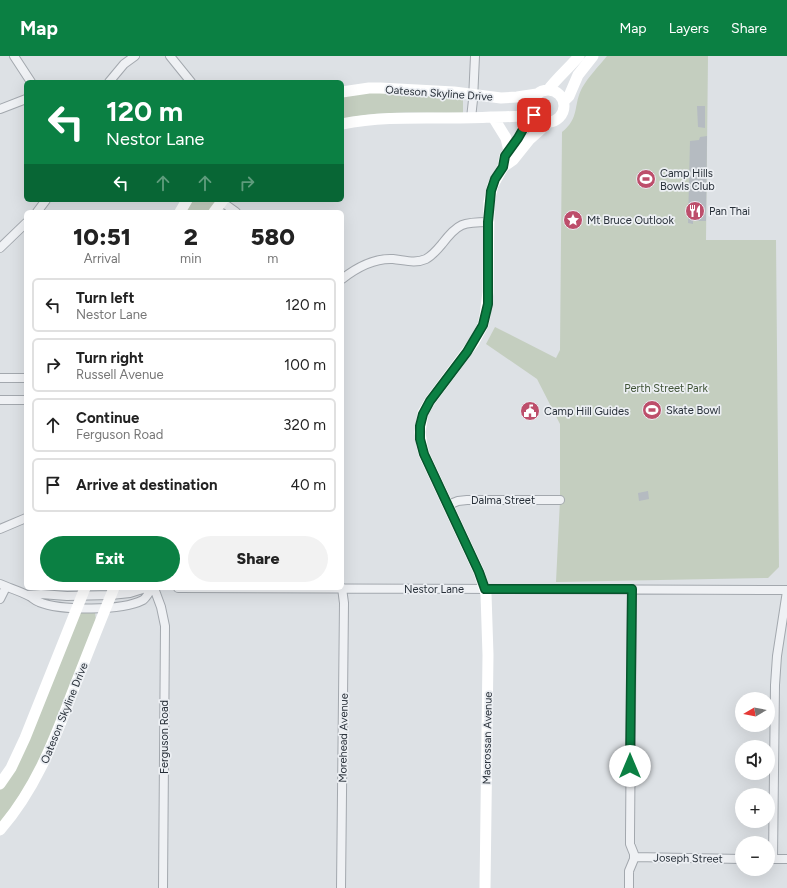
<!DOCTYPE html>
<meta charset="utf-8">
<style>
body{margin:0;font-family:Figtree,sans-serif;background:#f2f2f2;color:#222;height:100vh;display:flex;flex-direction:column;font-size:15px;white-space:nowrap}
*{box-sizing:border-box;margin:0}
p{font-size:13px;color:#767676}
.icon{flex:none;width:22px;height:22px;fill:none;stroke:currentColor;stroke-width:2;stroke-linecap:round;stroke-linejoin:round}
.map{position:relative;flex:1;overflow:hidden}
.drawer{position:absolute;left:24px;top:154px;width:320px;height:380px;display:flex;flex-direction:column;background:#fff;border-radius:6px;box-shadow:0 4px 16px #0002}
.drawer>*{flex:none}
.top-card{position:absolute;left:24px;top:24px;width:320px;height:122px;border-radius:6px;box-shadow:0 4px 16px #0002;background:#0b8043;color:#fff;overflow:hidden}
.needle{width:26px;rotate:260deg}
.tools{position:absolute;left:735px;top:636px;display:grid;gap:8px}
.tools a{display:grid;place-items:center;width:40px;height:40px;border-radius:50%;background:#fff;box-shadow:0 4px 16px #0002;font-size:20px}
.pin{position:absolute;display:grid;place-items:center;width:34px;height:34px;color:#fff;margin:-17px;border-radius:8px;box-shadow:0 2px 6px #0006}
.me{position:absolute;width:44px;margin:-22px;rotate:0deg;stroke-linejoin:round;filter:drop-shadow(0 0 3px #0008)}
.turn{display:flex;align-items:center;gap:14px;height:84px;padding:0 16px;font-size:18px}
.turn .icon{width:52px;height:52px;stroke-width:2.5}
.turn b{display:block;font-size:28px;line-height:34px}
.lanes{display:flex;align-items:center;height:38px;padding:0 16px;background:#0003;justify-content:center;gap:20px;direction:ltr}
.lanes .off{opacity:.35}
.eta{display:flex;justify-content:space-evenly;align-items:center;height:68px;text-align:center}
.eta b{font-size:24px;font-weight:800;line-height:28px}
.button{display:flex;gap:8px;margin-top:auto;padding:8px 16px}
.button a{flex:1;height:46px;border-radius:24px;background:#0b8043;color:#fff;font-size:16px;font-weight:800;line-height:46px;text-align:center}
.button a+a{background:#f2f2f2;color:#222}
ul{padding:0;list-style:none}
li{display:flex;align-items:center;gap:12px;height:54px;margin:0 8px 6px;padding:0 8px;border:2px solid #e0e0e0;border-radius:6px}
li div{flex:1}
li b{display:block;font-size:15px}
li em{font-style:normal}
header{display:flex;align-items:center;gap:24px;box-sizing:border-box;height:56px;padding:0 20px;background:#0b8043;color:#fff}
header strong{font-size:19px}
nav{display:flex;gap:22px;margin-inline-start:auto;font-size:14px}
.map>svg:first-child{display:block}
</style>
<header>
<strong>Map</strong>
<nav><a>Map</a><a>Layers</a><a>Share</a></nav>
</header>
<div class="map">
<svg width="787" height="832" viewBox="0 0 787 832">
<rect width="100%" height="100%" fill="#dde1e5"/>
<path fill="#c4cebf" d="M607 0H708L706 184H776L779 511 768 522 556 526 560 444V368L537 323 486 288 495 271 556 302 560 294 562 76C580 62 573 49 582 32 588 21 599 10 607 0Z
M369 35 463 41V57C423 57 382 54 342 63V40Z
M190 144H219L210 156H183Z
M78 556H95L96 565 45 699 0 770V732Z"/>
<path fill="#b5bbc1" d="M697 50H705V72L698 71Z
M707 80 706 165H693V168L688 167 690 85 699 84 700 81Z
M648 435 649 443 639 445 638 437Z"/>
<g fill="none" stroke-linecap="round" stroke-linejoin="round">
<g stroke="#a3a8ae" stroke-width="10">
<path id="minor" d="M14 0 31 26
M170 0 191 26
M109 26 124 8 135 0
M0 53 26 43
M471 62 473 44 475 0
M222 146 236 156
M37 156 46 144
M0 192 26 167
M342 223C356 212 374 202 393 203 404 204 415 208 426 203 433 199 437 194 442 188 458 167 463 166 489 166
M0 322H26
M0 344H26
M448 449 458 445 467 444H560
M0 473 26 462
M0 528C9 532 20 535 29 540 32 541 35 545 39 546 61 555 122 555 143 544 147 541 149 536 152 532
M154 532 161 551 165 570 163 832
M178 532 787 534
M28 539 41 538 67 540 111 539 130 537 146 532
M0 543 6 531
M634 801 742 803
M768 803H787
M773 803 775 629 777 600 787 535
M341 832 344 547 342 532
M629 832V815L634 803V798L630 788V780L632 533"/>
</g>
<use href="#minor" stroke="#eff1f4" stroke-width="8"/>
<path stroke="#fff" stroke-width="11" d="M532 50a16 16 0 1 1 32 0a16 16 0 1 1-32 0Z
M548 34C557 22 569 12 579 0
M342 36 369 32H380L454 36 501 42 517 41 537 38
M564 45 569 40 578 19 593 0
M493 61 506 82 509 95
M342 68C392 58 440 64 491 61 505 60 519 62 533 58
M503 111 513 104 529 84 548 67
M180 156 187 144
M214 156 223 144
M0 728 11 712 25 682 85 532
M0 774C34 735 53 688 71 640 85 604 99 568 114 532
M485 832 488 599 486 538 479 516 424 398 422 390 420 376 423 357 430 345 474 286 483 269 485 260 488 236 489 146 493 129 503 111 505 100 518 83 526 68 534 59"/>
</g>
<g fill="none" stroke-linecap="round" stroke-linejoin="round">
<g stroke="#07532c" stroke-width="10">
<path id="route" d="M534 59 526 68 518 82 505 100 503 111 495 123 491 135 488 166V248L483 269 467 296 430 345 423 358 420 370V383L424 398 479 516 485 533H632L630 710"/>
</g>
<use href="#route" stroke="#0b8043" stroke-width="7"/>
</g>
<defs>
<g id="stadium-disc" transform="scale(1)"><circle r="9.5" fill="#bd4e6b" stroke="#eceff3"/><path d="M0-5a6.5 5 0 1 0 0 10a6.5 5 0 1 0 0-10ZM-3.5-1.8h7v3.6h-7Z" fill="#fff"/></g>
<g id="restaurant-disc" transform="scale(1)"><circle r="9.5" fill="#bd4e6b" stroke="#eceff3"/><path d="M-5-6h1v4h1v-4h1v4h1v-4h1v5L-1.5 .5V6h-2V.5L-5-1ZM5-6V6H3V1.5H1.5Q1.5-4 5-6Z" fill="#fff"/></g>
<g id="sight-disc" transform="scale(1)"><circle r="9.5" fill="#bd4e6b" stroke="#eceff3"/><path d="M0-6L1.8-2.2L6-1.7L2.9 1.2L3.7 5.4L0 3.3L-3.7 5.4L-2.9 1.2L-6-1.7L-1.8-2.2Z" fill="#fff"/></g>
<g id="civic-disc" transform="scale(1)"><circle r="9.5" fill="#bd4e6b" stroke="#eceff3"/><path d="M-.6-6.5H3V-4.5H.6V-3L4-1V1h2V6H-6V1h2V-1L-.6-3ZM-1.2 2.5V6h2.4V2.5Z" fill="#fff"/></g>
</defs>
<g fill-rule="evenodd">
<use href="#stadium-disc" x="646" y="123"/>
<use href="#restaurant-disc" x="695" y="155"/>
<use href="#sight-disc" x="573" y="164"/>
<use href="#stadium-disc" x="652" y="354"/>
<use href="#civic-disc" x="530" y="355"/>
</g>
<g text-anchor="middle" stroke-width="3.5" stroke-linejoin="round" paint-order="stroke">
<g font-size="11" fill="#283039" stroke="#eceff3">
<text transform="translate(439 37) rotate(4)" y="4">Oateson Skyline Drive</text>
<text x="503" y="448">Dalma Street</text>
<text x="434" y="537">Nestor Lane</text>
<text transform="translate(64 657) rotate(-68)" y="4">Oateson Skyline Drive</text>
<text transform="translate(164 681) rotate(-90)" y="4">Ferguson Road</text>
<text transform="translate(343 682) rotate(-89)" y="4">Morehead Avenue</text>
<text transform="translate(487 682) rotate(-89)" y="4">Macrossan Avenue</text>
<text transform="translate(688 802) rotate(1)" y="4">Joseph Street</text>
</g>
<g font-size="11" fill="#283039" stroke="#eceff3" text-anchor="start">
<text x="660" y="121">Camp Hills<tspan x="660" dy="13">Bowls Club</tspan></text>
<text x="709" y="159">Pan Thai</text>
<text x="587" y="168">Mt Bruce Outlook</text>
<text x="666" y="358">Skate Bowl</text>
<text x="544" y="359">Camp Hill Guides</text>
</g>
<g font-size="11" fill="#405437" stroke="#eceff3">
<text x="666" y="336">Perth Street Park</text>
</g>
</g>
</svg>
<div class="tools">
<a><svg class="needle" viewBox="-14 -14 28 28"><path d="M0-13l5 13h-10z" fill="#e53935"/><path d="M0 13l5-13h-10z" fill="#767676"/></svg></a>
<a><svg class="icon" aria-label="sound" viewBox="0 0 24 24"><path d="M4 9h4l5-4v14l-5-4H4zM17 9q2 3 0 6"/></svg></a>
<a>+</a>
<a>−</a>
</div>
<div class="pin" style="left:534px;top:59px;background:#d93025"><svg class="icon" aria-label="arrive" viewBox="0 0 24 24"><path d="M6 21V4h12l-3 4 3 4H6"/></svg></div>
<svg class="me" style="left:630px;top:710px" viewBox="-20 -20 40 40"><circle r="19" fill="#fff"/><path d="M0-13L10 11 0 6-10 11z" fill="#0b8043"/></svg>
<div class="top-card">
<div class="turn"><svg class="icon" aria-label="left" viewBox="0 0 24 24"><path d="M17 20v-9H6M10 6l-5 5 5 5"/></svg><div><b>120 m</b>Nestor Lane</div></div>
<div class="lanes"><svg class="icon" aria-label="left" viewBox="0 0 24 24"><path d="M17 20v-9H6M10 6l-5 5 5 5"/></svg><svg class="icon off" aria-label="ahead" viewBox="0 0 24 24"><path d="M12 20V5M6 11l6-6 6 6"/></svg><svg class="icon off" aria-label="ahead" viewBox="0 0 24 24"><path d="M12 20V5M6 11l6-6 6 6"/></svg><svg class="icon off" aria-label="right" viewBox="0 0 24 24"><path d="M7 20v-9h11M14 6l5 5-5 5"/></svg></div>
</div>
<section class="drawer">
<div class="eta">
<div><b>10:51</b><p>Arrival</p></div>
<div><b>2</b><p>min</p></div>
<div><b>580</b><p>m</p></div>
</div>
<ul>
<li><svg class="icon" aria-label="left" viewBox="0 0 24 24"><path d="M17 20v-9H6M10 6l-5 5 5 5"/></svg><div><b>Turn left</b><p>Nestor Lane</p></div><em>120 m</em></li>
<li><svg class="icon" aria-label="right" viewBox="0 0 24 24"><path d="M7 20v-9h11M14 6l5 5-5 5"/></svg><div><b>Turn right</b><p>Russell Avenue</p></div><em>100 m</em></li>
<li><svg class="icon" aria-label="ahead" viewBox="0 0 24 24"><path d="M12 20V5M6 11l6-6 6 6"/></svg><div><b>Continue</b><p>Ferguson Road</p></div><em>320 m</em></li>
<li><svg class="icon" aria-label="arrive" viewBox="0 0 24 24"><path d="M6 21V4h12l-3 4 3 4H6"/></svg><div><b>Arrive at destination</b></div><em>40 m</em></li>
</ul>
<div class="button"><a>Exit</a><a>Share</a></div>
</section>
</div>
